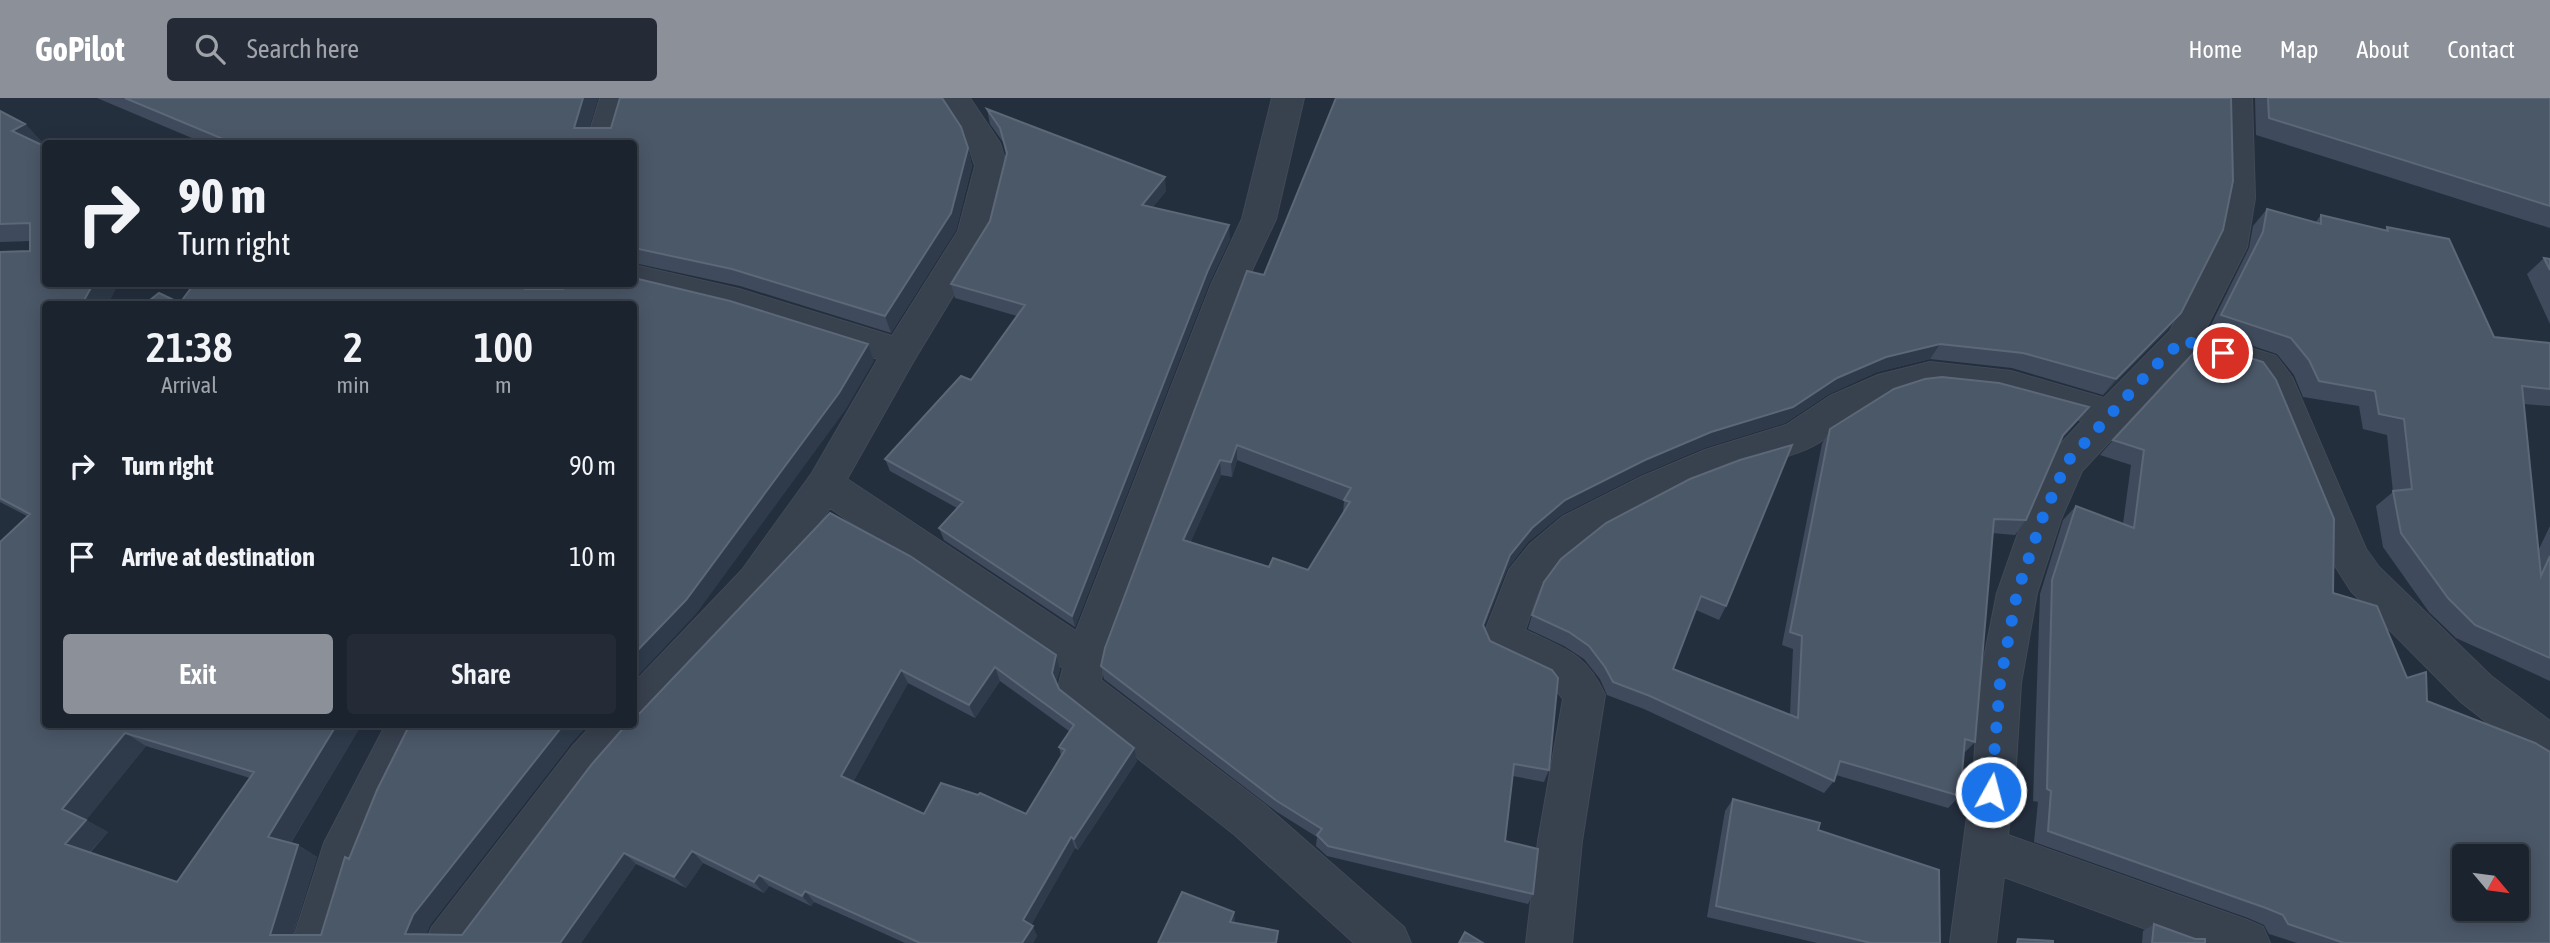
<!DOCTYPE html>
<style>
body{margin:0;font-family:"Asap Condensed",sans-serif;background:#242b36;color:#f1f3f6;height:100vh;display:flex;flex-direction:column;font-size:26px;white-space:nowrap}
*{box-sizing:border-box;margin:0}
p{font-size:23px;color:#a0a4aa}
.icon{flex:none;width:38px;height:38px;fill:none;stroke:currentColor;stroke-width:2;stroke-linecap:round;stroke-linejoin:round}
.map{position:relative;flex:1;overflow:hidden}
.sheet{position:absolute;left:42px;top:203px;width:595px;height:427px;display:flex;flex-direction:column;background:#1b232e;border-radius:7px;box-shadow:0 4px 18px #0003,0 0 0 2px #39404a}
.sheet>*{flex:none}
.guide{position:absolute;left:42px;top:42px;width:595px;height:147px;border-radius:7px;box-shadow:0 4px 18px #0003,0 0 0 2px #39404a;background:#1b232e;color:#f1f3f6;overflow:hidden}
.needle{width:46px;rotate:119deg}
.controls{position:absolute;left:2452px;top:746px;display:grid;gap:14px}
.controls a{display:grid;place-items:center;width:77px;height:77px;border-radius:7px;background:#1b232e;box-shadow:0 4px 18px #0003,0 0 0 2px #39404a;font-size:35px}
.pin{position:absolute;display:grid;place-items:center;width:60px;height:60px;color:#fff;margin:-30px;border:4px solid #fff;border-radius:50%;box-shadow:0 2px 7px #0007}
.me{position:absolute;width:77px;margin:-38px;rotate:7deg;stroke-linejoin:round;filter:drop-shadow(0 0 5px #0008)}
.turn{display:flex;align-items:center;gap:24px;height:147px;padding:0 21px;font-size:32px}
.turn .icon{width:91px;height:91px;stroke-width:2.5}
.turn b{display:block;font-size:49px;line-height:60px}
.eta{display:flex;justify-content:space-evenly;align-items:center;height:119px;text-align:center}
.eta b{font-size:42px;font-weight:600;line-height:49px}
.action{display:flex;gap:14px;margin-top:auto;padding:14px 21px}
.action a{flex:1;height:80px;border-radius:7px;background:#8c9099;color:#fff;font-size:28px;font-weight:600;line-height:80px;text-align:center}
.action a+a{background:#242b36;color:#f1f3f6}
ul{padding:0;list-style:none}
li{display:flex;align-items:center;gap:21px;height:91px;padding:0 21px}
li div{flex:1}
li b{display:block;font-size:26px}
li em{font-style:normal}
header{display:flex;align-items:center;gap:42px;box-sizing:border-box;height:98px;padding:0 35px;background:#8c9099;color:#fff}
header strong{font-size:33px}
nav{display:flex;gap:38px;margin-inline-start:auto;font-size:24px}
.search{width:490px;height:63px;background:#242b36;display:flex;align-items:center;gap:18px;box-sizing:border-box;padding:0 24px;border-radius:7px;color:#a0a4aa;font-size:26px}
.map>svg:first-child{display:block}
</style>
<header>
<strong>GoPilot</strong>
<div class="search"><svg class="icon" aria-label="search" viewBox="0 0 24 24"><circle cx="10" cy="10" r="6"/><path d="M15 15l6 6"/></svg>Search here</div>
<nav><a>Home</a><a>Map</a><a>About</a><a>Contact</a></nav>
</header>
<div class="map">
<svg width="2550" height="845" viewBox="0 0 2550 845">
<rect width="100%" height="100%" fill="#242f3e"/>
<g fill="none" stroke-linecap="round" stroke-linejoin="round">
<g stroke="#414a57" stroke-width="2">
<path id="minor" d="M600 0H632L618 46H586Z
M938 0H970L1000 45 1007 68 991 135 913 264 847 381 1076 533 1211 187 1242 121 1272 0H1304L1276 121 1245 187 1105 562 1101 582 1265 707 1404 829 1411 845H1354L1235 737 1064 602 1058 589 1063 570 830 410 770 496 649 626 640 630 636 640 602 677 476 845H425L432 829 572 649 593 626H634V585L742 472 812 375 878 261 739 217 634 193 622 189 620 186H634V167L739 191 892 238 958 133 975 68 968 46Z
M2220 0H2252L2255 100 2247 149 2195 252 2082 373 2061 421 2037 495 2021 585 2016 667 2008 737 2247 822 2263 829 2270 845H2184L2004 779 1996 845H1950L1974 667 1979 585 1997 495 2023 421 2048 364 2054 353 2082 323C2033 308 1983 292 1932 292 1886 292 1850 327 1813 348 1789 361 1757 365 1732 374 1677 392 1569 442 1540 492 1533 504 1530 520 1525 532 1565 551 1586 555 1605 597L1582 743 1572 845H1526L1538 743 1563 601 1549 583 1488 554 1482 541 1509 472 1530 446 1562 419 1641 379 1705 352 1786 327 1830 298 1878 277 1930 264 2011 273 2104 300 2170 233 2213 149 2223 100Z
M544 186H578L572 206H538Z
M2238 246 2276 258 2292 279 2366 451 2379 469 2491 578 2550 623V668L2535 662 2461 604 2351 493 2330 460 2264 296 2250 278 2225 270 2220 260 2225 250Z
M386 626H429L361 765 338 845H292L324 745Z"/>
</g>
<use href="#minor" fill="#38414e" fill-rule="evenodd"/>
</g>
<path fill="#3f4b5c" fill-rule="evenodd" d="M97 0H598L589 30 968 50 972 68 956 132 891 235 740 188 634 165V46H206Z
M2255 0H2550V130L2256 37Z
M987 11 1166 93 1153 109 1230 141 1209 186 1075 529 944 442 939 430 957 410 890 373 885 361 971 282 1017 218 955 200 951 186 990 123 1006 57 1003 44 990 26Z
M0 13 25 26 42 44 39 45 46 186H118L108 206H46V626H362L291 745 298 747 317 759 293 837H321L349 761 570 647 430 827 426 836 462 837 640 615 830 415 1056 557 1060 571 1056 585 1059 591 1137 663 1078 752 1075 750 1031 827 1037 838 1033 845H905L814 804 811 808 769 788 764 795 703 765 686 790 636 766 581 845H0L27 418 0 404V154L30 153V143L0 144ZM1000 583 1069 633 1059 649 1061 658 1026 716H924L853 684 908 585 975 620ZM146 648 250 680 177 784 90 755 108 734 86 722Z
M2267 111 2315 125 2321 117 2385 132 2387 129 2494 239 2550 245V308L2524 306 2538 453 2550 428V583L2456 540 2429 514 2383 449 2376 408 2393 394 2387 337 2363 331 2359 308 2303 299 2294 277 2277 256 2208 233 2249 150 2253 128Z
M2544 160 2550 161V226L2527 176Z
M1264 177 2181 215 2168 231 2103 297 2012 270 1930 261 1877 274 1829 296 1785 325 1704 350 1640 377 1561 417 1528 444 1507 471 1484 529 1549 672 1544 684 1513 678 1505 743 1533 796 1528 806 1327 758 1316 748 1317 739 1277 714 1104 581 1101 568ZM1237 362 1344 403 1343 415 1308 472 1269 469 1190 444 1221 377 1232 379Z
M2203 245 2333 495 2427 603 2550 845H2297L2269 836 2264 827 2248 820 2034 744 2038 704 2033 703 2040 496 2063 422 2076 408 2123 426 2131 367 2100 357 2113 342Z
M2089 309 2062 341 2026 422 2015 437 1992 435 1975 644 1963 656 1960 698 1948 710 1836 677 1834 683 1824 695 1644 611 1607 597 1600 581 1584 561 1564 548 1528 531 1532 517 1606 425 1726 508 1719 522 1696 512 1673 571 1790 617 1793 551 1782 547 1822 346 1830 331Z
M1733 701 1818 732 1940 845H1817L1707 819 1725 713Z
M2154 826 2205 845H2142L2143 833Z"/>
<path fill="#2f3b4b" d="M583 0H598L584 46 574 30Z
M25 26 42 44 29 51 12 33Z
M968 50 972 68 956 132 891 235 885 218Z
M1165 79 1166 93 1143 121 1142 107Z
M1229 127 1230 141 1209 186 1075 529 1072 518 1208 172Z
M93 186H118L108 206H82Z
M526 186H542L536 206 525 191Z
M2181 215 2168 231 2103 297 2116 281Z
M868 246 874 263 846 311 696 516 634 582V556Z
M1940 246 1930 261 1877 274 1829 296 1785 325 1704 350 1640 377 1561 417 1528 444 1507 471 1480 540 1483 527 1510 457 1532 430 1565 402 1645 362 1886 259Z
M2089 309 2077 324 2052 352 2063 337Z
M1237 347V362L1232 379 1231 364Z
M1220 362 1221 377 1185 457 1183 442Z
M1056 557 1060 571 1055 588 1052 575Z
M995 569 1000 583 975 620 969 607Z
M901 572 908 585 849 691 841 678Z
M337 626H362L287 751 268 739Z
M564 626H589L570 647 430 827 423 845 405 836 413 817Z
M125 635 146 648 85 723 62 711Z
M1134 650 1137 663 1078 752 1074 741Z
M86 722 108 734 87 757 65 746Z
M1071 739 1075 750 1028 833 1023 822Z
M298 747 317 759 290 845 270 837Z
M692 753 703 765 686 790 674 779Z
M624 755 636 766 581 845H560Z
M759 777 769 788 764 795 754 784Z
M805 793 814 804 811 808 802 798Z
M1234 814 1235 822 1231 832 1230 824Z
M1033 828 1037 838 1033 845H1022Z"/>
<path fill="#4b5868" stroke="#5c6777" stroke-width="2" fill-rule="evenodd" d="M125 0H583L574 30H611L620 0H942L961 29 968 50 951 115 885 218 732 171 634 150V46H235Z
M1336 0H2231L2233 83 2223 132 2181 215 2116 281 2023 255 1940 246 1886 259 1837 280 1793 309 1711 334 1645 362 1565 402 1532 430 1510 457 1483 527 1490 543 1552 572 1558 580 1549 672 1514 666 1505 743 1538 751 1533 796 1328 748 1317 737 1322 731 1277 703 1101 568 1105 550 1247 173 1264 177ZM1237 347 1351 390 1344 402 1350 404 1308 472 1273 460 1269 469 1183 442 1220 362 1231 364Z
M2268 0H2550V108L2269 20Z
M987 11 1165 79 1142 107 1229 127 1208 172 1072 518 939 430 963 404 885 361 961 278 971 282 1025 207 951 186 990 123 1007 55 1000 30Z
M0 13 25 26 12 33 46 49V186H93L82 206H46V281L41 290 46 286V626H337L268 739 298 747 270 837H321L345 759 349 761 377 692 410 626H564L413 817 405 836 462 837 592 666 627 626H634V618L640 615 830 415 910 458 1056 557 1052 575 1059 591 1134 650 1074 741 1071 739 1023 822 1033 828 1022 845H920L805 793 802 798 759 777 754 784 692 753 674 779 624 755 560 845H0V444L30 416 0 400V154L30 153V125L0 126ZM995 569 1074 627 1059 649 1065 652 1026 716 980 695 978 697 941 685 924 716 841 678 901 572 969 607ZM125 635 254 674 177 784 65 746 86 722 62 711Z
M2267 111 2321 126V117L2388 133 2387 129 2449 141 2494 239 2550 245V291L2522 288 2541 478 2550 458V560L2475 527 2448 500 2401 435 2393 393 2412 391 2404 321 2379 316 2375 293 2319 283 2309 262 2291 240 2221 217 2263 134Z
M2544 160 2550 161V172Z
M634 180 730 203 868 246 839 295 686 502 634 556V206H145L159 195 180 205 194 186H526L525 191H563L565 186H634Z
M2203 245 2263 264 2276 282 2334 421 2333 495 2377 508 2407 580 2426 574 2427 603 2535 645 2550 654V845H2344L2288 826 2283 817 2266 810 2048 733 2051 693 2047 691 2052 482 2076 408 2134 430 2144 352 2113 342ZM2464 758H2516V810H2464Z
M1942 279 1999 285 2089 309 2063 337 2026 422 1994 421 1975 644 1965 641 1960 698 1840 663 1834 683 1650 598 1613 584 1605 569 1589 548 1569 534 1532 517 1544 484 1561 461 1606 425 1690 381 1740 362 1792 347 1726 508 1701 498 1673 571 1798 620 1802 538 1790 534 1830 331 1894 291 1925 281Z
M1733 701 1820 725 1818 732 1939 772 1940 845H1871L1716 808Z
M1182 794 1234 814 1230 824 1278 833 1276 845H1158Z
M2154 826 2195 841H2205V845H2152Z
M1465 834 1483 845H1459Z
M2018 841 2053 843V845H2017Z"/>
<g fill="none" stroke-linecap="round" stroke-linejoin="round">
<path stroke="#1a73e8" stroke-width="12" stroke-dasharray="0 21.6" d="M1991 694 2000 585 2017 495 2042 421 2067 364 2152 271 2183 242 2223 255"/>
</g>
</svg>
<div class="controls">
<a><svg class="needle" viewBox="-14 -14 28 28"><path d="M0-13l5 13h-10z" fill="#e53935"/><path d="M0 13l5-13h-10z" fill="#a0a4aa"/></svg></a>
</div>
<div class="pin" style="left:2223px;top:255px;background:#d93025"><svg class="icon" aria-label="arrive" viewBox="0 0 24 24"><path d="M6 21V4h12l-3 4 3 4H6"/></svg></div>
<svg class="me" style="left:1991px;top:694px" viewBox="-20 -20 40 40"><circle r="17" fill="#1a73e8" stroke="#fff" stroke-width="3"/><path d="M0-11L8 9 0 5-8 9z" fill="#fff"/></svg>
<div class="guide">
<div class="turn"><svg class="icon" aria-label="right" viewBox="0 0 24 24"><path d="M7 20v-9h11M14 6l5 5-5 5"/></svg><div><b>90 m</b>Turn right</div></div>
</div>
<section class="sheet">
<div class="eta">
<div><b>21:38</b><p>Arrival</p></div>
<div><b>2</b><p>min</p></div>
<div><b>100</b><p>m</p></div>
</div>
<ul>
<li><svg class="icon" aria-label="right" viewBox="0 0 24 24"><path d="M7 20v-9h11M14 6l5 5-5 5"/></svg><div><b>Turn right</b></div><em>90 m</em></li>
<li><svg class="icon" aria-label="arrive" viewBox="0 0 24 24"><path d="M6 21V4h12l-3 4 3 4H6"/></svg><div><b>Arrive at destination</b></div><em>10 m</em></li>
</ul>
<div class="action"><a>Exit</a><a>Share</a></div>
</section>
</div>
